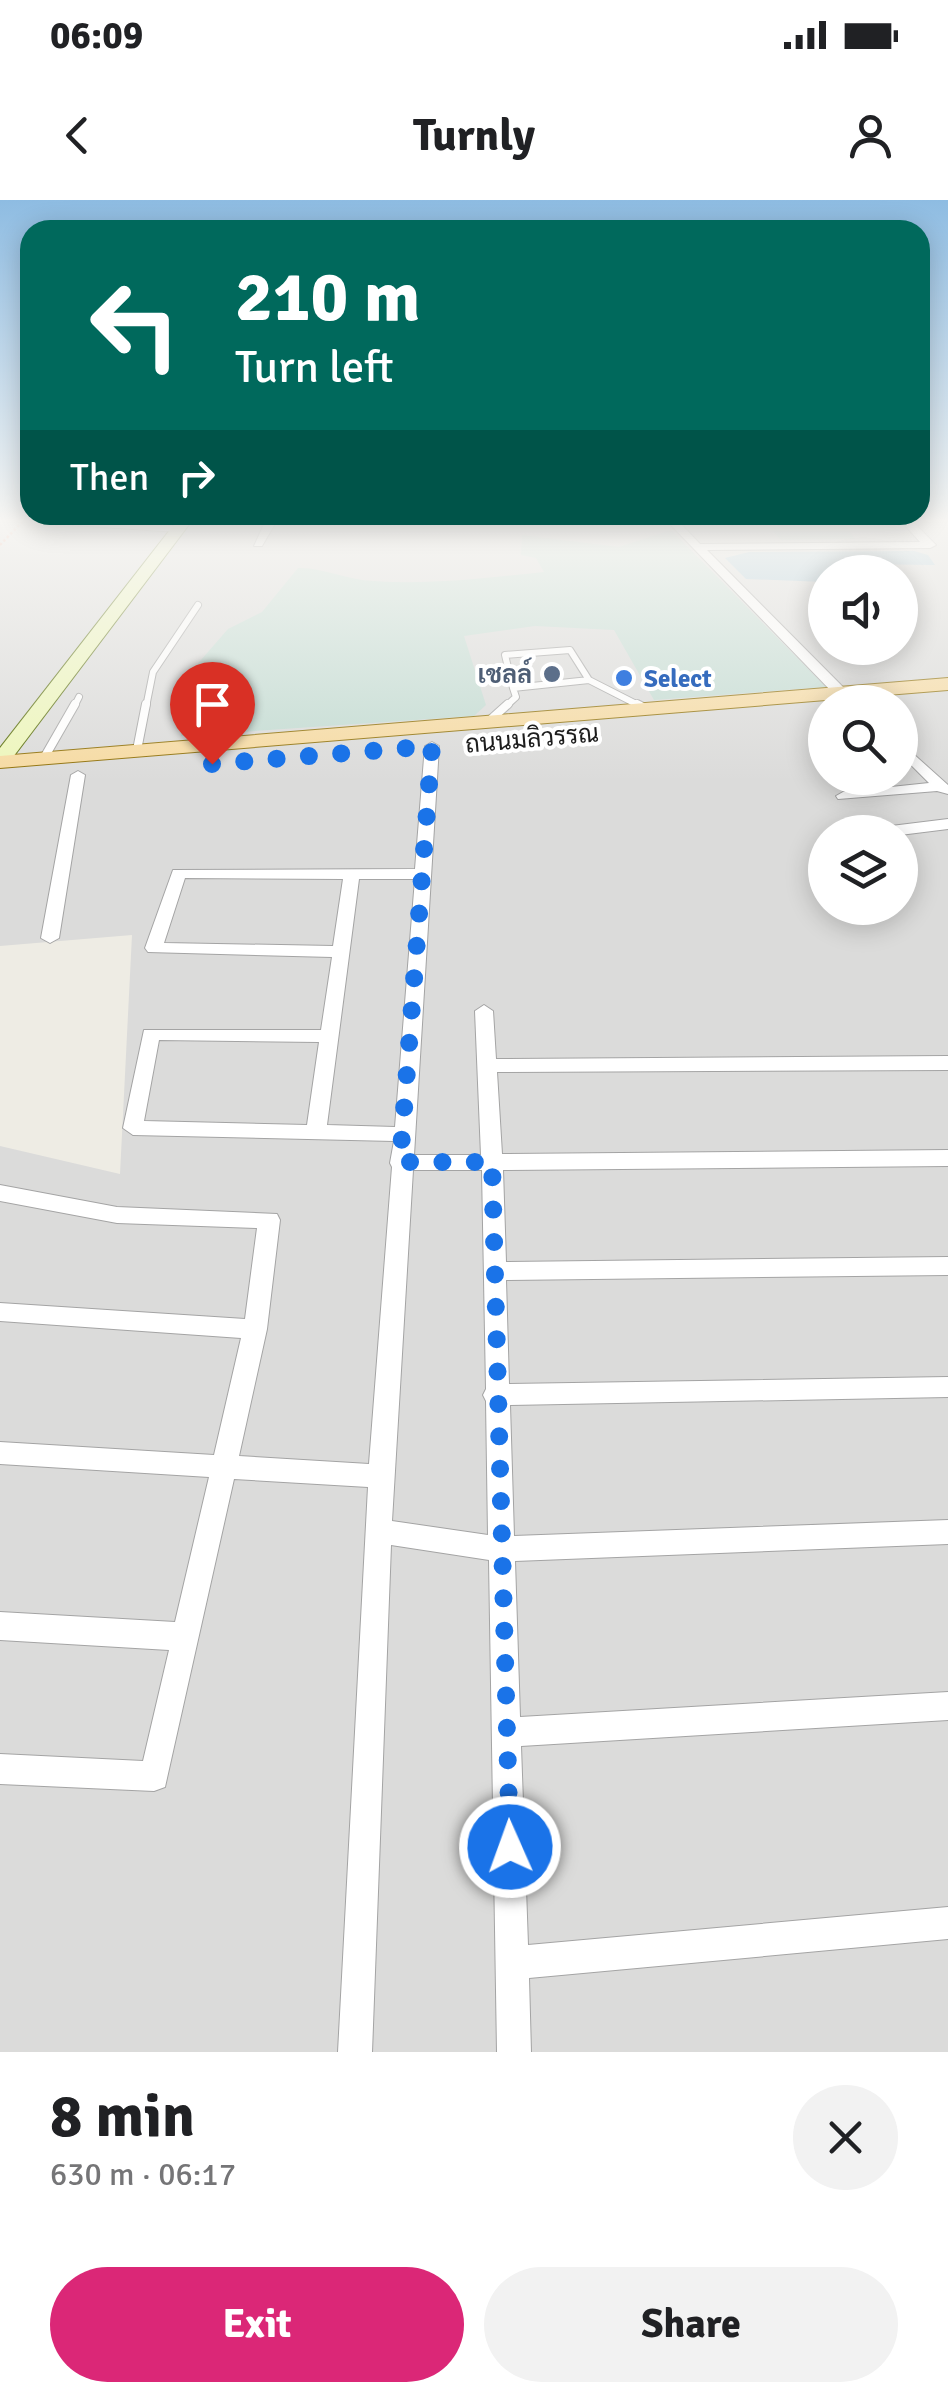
<!DOCTYPE html>
<meta charset="utf-8">
<style>
body{margin:0;font-family:Signika,Sarabun,sans-serif;background:#f2f2f2;color:#202124;height:100vh;display:flex;flex-direction:column;font-size:38px;white-space:nowrap}
*{box-sizing:border-box;margin:0}
p{font-size:32px;color:#757577}
.icon{flex:none;width:55px;height:55px;fill:none;stroke:currentColor;stroke-width:2;stroke-linecap:round;stroke-linejoin:round}
.map{position:relative;height:1852px;overflow:hidden}
.details{display:flex;flex-direction:column;background:#fff;flex:1}
.details>*{flex:none}
.top-card{position:absolute;left:20px;top:20px;width:910px;height:305px;border-radius:30px;box-shadow:0 5px 25px #0003;background:#00695c;color:#fff;overflow:hidden}
.tools{position:absolute;left:808px;top:355px;display:grid;gap:20px}
.tools a{display:grid;place-items:center;width:110px;height:110px;border-radius:50%;background:#fff;box-shadow:0 5px 25px #0003;font-size:50px}
.pin{position:absolute;display:grid;place-items:center;width:85px;height:85px;color:#fff;margin:-102px -42px;border-radius:50% 50% 50% 0;rotate:-45deg;box-shadow:0 0 10px #0007}
.pin .icon{rotate:45deg}
.me{position:absolute;width:110px;margin:-55px;rotate:358deg;stroke-linejoin:round;filter:drop-shadow(0 0 8px #0008)}
.turn{display:flex;align-items:center;gap:35px;height:210px;padding:0 50px;font-size:45px}
.turn .icon{width:130px;height:130px;stroke-width:2.5}
.turn b{display:block;font-size:70px;line-height:85px}
.then{display:flex;align-items:center;height:95px;padding:0 50px;background:#0003;gap:20px;font-size:38px}
.round{display:grid;place-items:center;flex:none;width:105px;height:105px;border-radius:52px;background:#f2f2f2}
.overview{display:flex;align-items:center;justify-content:space-between;height:170px;padding:0 50px}
h1{font-size:60px;font-weight:700;line-height:75px}
.button{display:flex;gap:20px;margin-top:auto;padding:20px 50px}
.button a{flex:1;height:115px;border-radius:60px;background:#db2777;color:#fff;font-size:40px;font-weight:700;line-height:115px;text-align:center}
.button a+a{background:#f2f2f2;color:#202124}
.status{display:flex;justify-content:space-between;align-items:center;height:70px;padding:0 50px;background:#fff;direction:ltr}
.status svg{height:28px;fill:currentColor}
header{display:flex;justify-content:space-between;align-items:center;height:130px;padding:0 50px;background:#fff;font-size:45px;font-weight:700}
.map>svg:first-child{display:block}
</style>
<div class="status"><b>06:09</b><svg viewBox="0 0 49 12"><path d="M0 12V9h3v3zM5 12V6h3v6zM10 12V3h3v9zM15 12V0h3v12zM26 1h20v11H26zM47 4h2v5h-2z"/></svg></div>
<header><svg class="icon" aria-label="back" viewBox="0 0 24 24"><path d="M15 5l-7 7 7 7"/></svg>Turnly<svg class="icon" aria-label="person" viewBox="0 0 24 24"><circle cx="12" cy="8" r="4"/><path d="M4 21q1-7 8-7t8 7"/></svg></header>
<div class="map">
<svg width="948" height="1852" viewBox="0 0 948 1852">
<rect width="100%" height="100%" fill="#eeece4"/>
<path fill="#dbdbda" fill-rule="evenodd" d="M0 322H948V1852H0V946L120 974 132 735 0 746ZM825 372H900V448H825ZM825 502H900V578H825ZM825 632H900V708H825Z"/>
<path fill="#c2dbd2" d="M797 322H843L855 339 781 340 770 328Z
M671 330 826 487 654 500 614 430 535 426 464 436 486 505 474 516 181 536 187 476 228 429 262 412 298 368C322 367 347 380 373 381 430 385 486 378 544 372L536 358 521 355 522 335 619 347Z"/>
<path fill="#a7c9d9" d="M914 351 928 355 935 365 858 364 853 372H825V382L746 379 725 358 749 352Z"/>
<g fill="none" stroke-linecap="round" stroke-linejoin="round">
<g stroke="#a4a4a4" stroke-width="8">
<path id="lane-far1" d="M513 488 505 455 570 450 589 480
M74 507 79 497
M146 507 153 472 198 405
M505 507 516 497 513 488 589 480 642 507"/>
</g>
<g stroke="#a4a4a4" stroke-width="10">
<path id="lane" d="M637 504 647 509
M488 522 508 504
M137 550 146 504
M44 558 75 504"/>
</g>
<g stroke="#a4a4a4" stroke-width="2">
<path id="street" d="M67 322 178 326 183 329 178 332 72 325Z
M265 322H276L262 346H254Z
M668 322H679L700 344 920 342 902 322H913L936 345 930 348 707 350 844 488V494H834Z
M432 542 439 546 414 955H481L475 811 484 805 493 811 496 859 948 856V870L497 872 502 954 948 950V966L503 970 506 1062 948 1057V1075L506 1080 509 1184 948 1177V1197L510 1205 514 1336 948 1320V1344L515 1361 520 1517 948 1492V1520L521 1546 528 1745 948 1707V1739L529 1778 531 1852H497L489 1360 391 1345 372 1852H338L368 1287 234 1279 165 1587 154 1591 0 1584V1554L143 1561 169 1450 0 1440V1412L175 1422 209 1277 0 1264V1242L214 1255 241 1138 0 1121V1103L245 1119 257 1028 117 1023 0 1001V985L117 1007 277 1014 280 1020 267 1129 239 1256 369 1264 392 967 390 963 394 941 133 935 123 928 144 830H321L332 757 148 752 145 748 173 670 415 669 425 546ZM185 678 343 679 333 746 164 743ZM359 679H415L395 927 327 925ZM159 840 319 842 307 925 144 921ZM413 970H482L486 1189 483 1195 486 1201 488 1335 392 1321Z
M900 542 948 585V594L937 591 838 599 836 596 843 592 929 583 900 554Z
M78 571 85 575 59 738 50 743 41 738 71 575Z
M948 619V629L900 635 875 632 883 627Z"/>
</g>
<g stroke="#596e0b" stroke-width="2">
<path id="secondary" d="M176 322H191L7 565 0 567V548Z"/>
</g>
<g stroke="#8f7008" stroke-width="2">
<path id="primary" d="M948 478V490L0 568V556Z"/>
</g>
<path stroke="#f28b71" stroke-width="2.5" stroke-dasharray="2.5 2.5" stroke-linecap="butt" d="M0 345 22 322"/>
<use href="#lane-far1" stroke="#fff" stroke-width="6"/>
<use href="#lane" stroke="#fff" stroke-width="8"/>
<use href="#street" fill="#fff" fill-rule="evenodd"/>
<use href="#secondary" fill="#edf6ba" fill-rule="evenodd"/>
<use href="#primary" fill="#f6daa1" fill-rule="evenodd"/>
</g>
<linearGradient id="sky" x2="0" y2="1"><stop stop-color="#8ebce2"/><stop offset="0.55" stop-color="#f7f6f3"/><stop offset="1" stop-color="#f7f6f3" stop-opacity="0"/></linearGradient>
<rect width="948" height="582" fill="url(#sky)"/>
<g fill="none" stroke-linecap="round" stroke-linejoin="round">
<path stroke="#1a73e8" stroke-width="18" stroke-dasharray="0 32.4" d="M212 564 432 546 400 962H492L510 1647"/>
</g>
<circle fill="#5c6f8a" stroke="#fff" stroke-width="4" cx="552" cy="474" r="10"/>
<circle fill="#3f7fe0" stroke="#fff" stroke-width="4" cx="624" cy="478" r="10"/>
<g text-anchor="middle" stroke-width="8" stroke-linejoin="round" paint-order="stroke">
<g font-size="25" font-weight="bold" fill="#4e5e75" stroke="#fff" text-anchor="end">
<text x="532" y="483">เชลล์</text>
</g>
<g font-size="25" font-weight="bold" fill="#366cbe" stroke="#fff" text-anchor="start">
<text x="644" y="487">Select</text>
</g>
<g font-size="25" fill="#1d1d1d" stroke="#fff">
<text transform="translate(532 538) rotate(-5)" y="9">ถนนมลิวรรณ</text>
</g>
</g>
</svg>
<div class="tools">
<a><svg class="icon" aria-label="sound" viewBox="0 0 24 24"><path d="M4 9h4l5-4v14l-5-4H4zM17 9q2 3 0 6"/></svg></a>
<a><svg class="icon" aria-label="search" viewBox="0 0 24 24"><circle cx="10" cy="10" r="6"/><path d="M15 15l6 6"/></svg></a>
<a><svg class="icon" aria-label="layers" viewBox="0 0 24 24"><path d="M12 4l9 5-9 5-9-5zM3 14l9 5 9-5"/></svg></a>
</div>
<div class="pin" style="left:212px;top:564px;background:#d93025"><svg class="icon" aria-label="arrive" viewBox="0 0 24 24"><path d="M6 21V4h12l-3 4 3 4H6"/></svg></div>
<svg class="me" style="left:510px;top:1647px" viewBox="-20 -20 40 40"><circle r="17" fill="#1a73e8" stroke="#fff" stroke-width="3"/><path d="M0-11L8 9 0 5-8 9z" fill="#fff"/></svg>
<div class="top-card">
<div class="turn"><svg class="icon" aria-label="left" viewBox="0 0 24 24"><path d="M17 20v-9H6M10 6l-5 5 5 5"/></svg><div><b>210 m</b>Turn left</div></div>
<div class="then">Then<svg class="icon" aria-label="right" viewBox="0 0 24 24"><path d="M7 20v-9h11M14 6l5 5-5 5"/></svg></div>
</div>
</div>
<section class="details">
<div class="overview"><div><h1>8 min</h1><p>630 m · 06:17</p></div><a class="round"><svg class="icon" aria-label="close" viewBox="0 0 24 24"><path d="M6 6l12 12M18 6L6 18"/></svg></a></div>
<div class="button"><a>Exit</a><a>Share</a></div>
</section>
